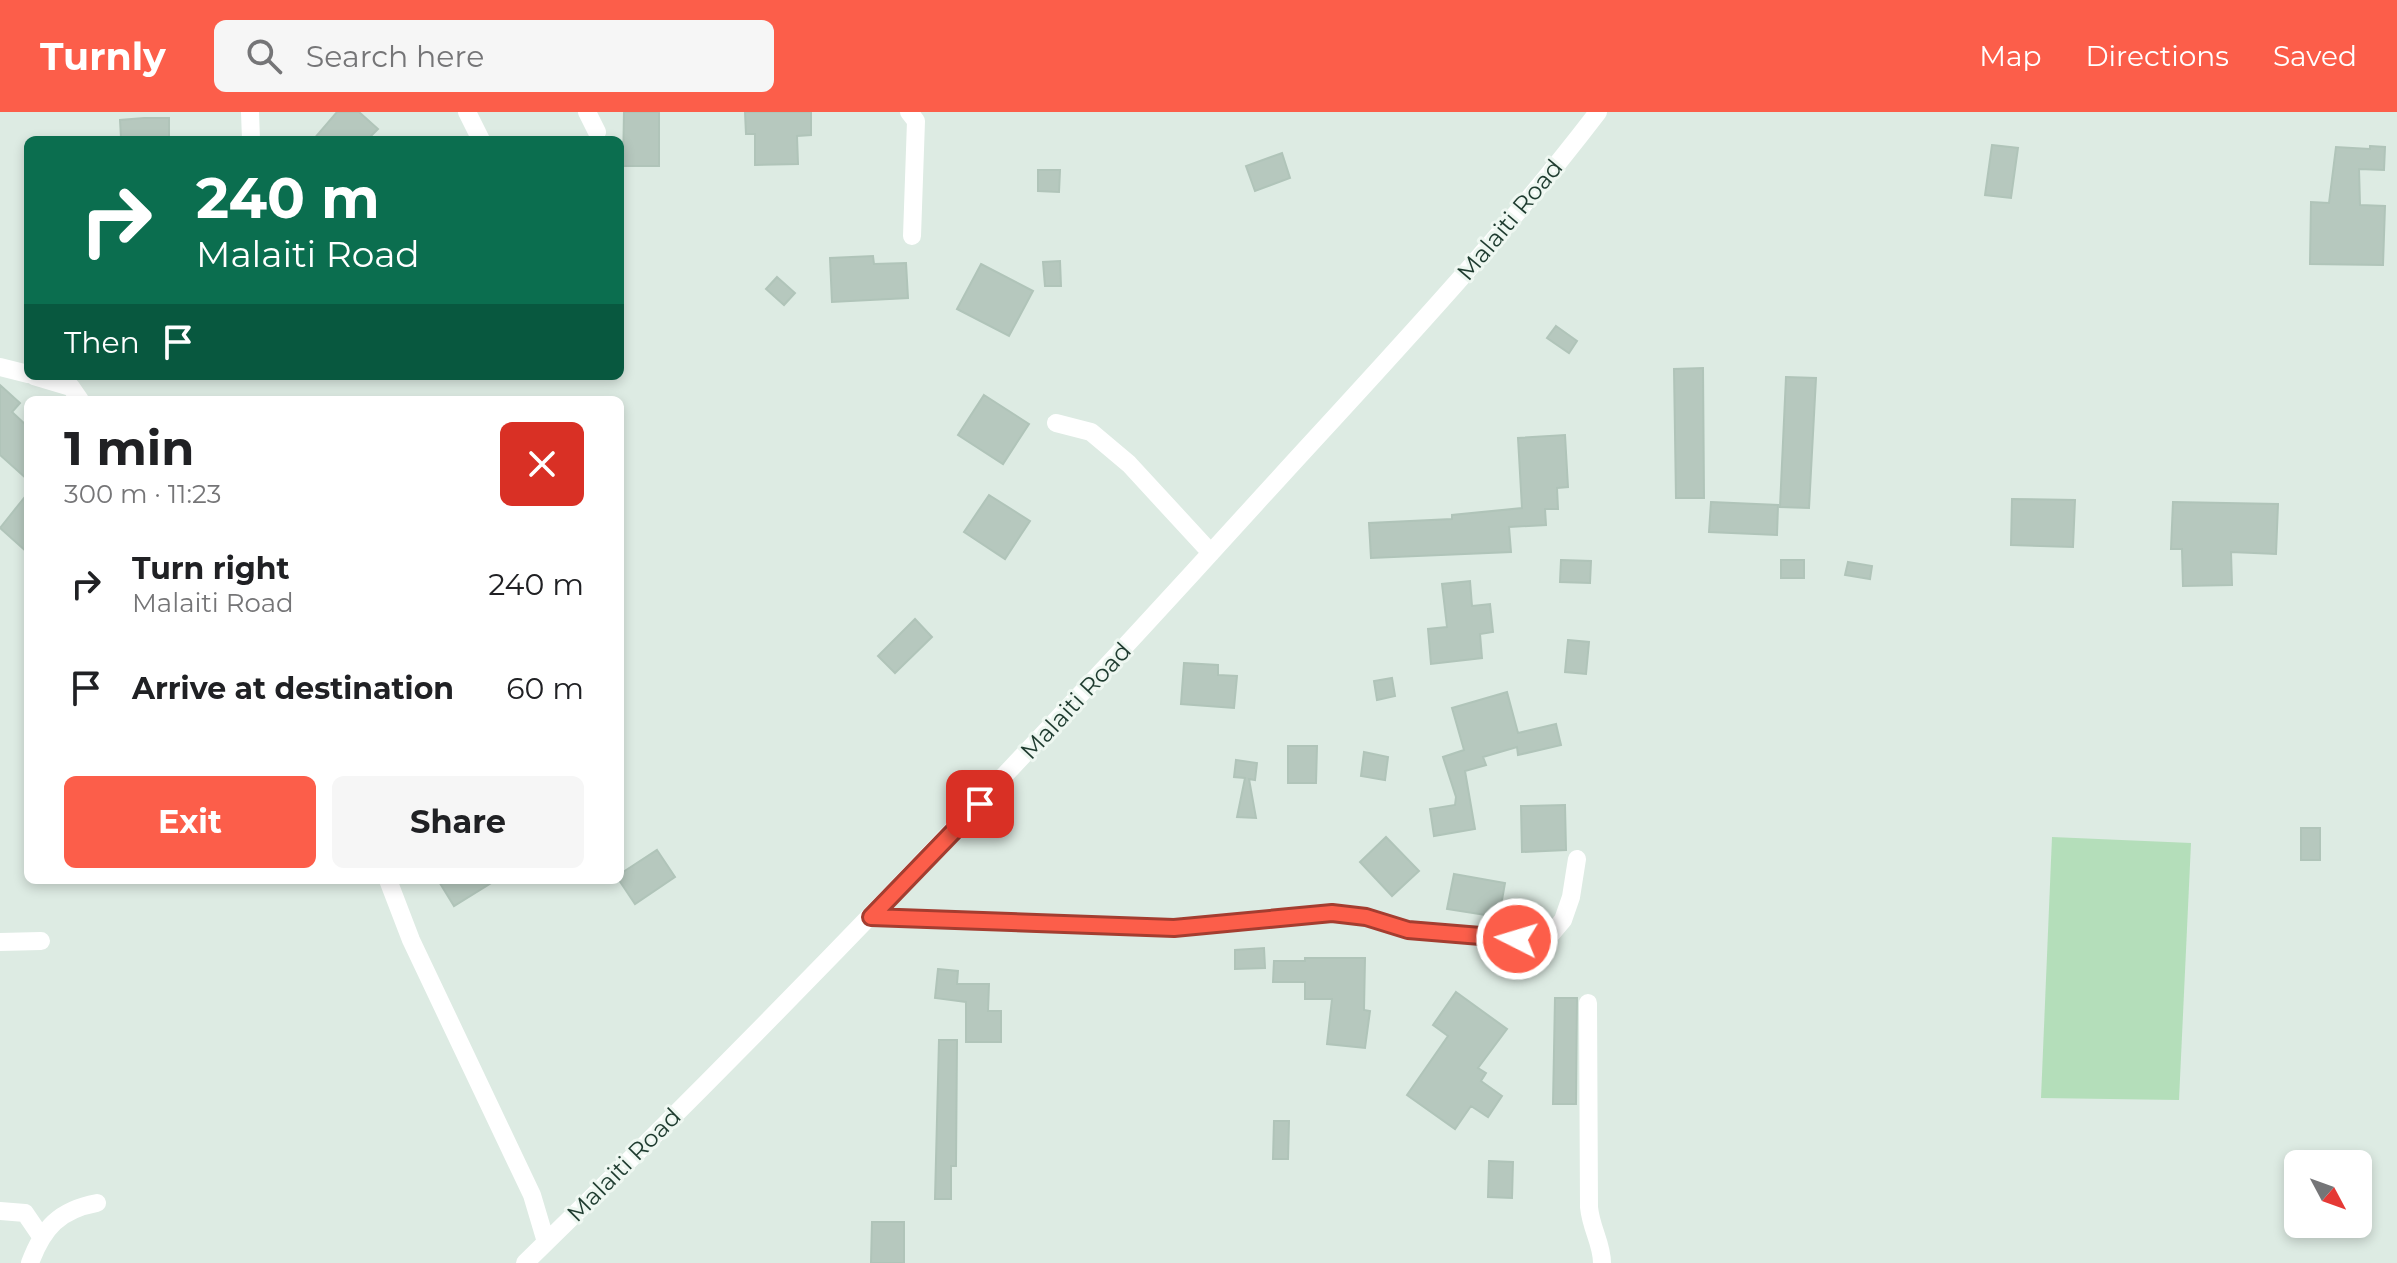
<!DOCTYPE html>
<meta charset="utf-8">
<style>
body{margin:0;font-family:Montserrat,sans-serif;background:#f6f6f6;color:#202124;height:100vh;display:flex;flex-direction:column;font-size:30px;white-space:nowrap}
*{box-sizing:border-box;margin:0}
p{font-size:26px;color:#757577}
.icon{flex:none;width:44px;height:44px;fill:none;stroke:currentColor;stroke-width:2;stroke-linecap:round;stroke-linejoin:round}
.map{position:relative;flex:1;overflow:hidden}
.drawer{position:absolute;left:24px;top:284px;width:600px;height:488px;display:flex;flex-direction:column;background:#fff;border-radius:12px;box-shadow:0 4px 12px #0003}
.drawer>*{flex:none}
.guide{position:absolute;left:24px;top:24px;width:600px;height:244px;border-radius:12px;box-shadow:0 4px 12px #0003;background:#0b6e4f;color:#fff;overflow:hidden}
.needle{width:52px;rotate:131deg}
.tools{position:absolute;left:2284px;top:1038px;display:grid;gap:16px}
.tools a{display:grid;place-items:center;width:88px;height:88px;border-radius:12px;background:#fff;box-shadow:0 4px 12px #0003;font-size:40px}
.pin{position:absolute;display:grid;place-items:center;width:68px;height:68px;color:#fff;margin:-34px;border-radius:16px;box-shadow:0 4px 12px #0006}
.me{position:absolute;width:88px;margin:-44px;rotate:275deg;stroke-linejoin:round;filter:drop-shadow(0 0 6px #0008)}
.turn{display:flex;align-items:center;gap:28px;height:168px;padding:0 40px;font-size:36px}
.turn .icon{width:104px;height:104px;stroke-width:2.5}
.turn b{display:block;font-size:56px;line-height:68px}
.then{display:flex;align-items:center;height:76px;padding:0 40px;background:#0003;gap:16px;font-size:30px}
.round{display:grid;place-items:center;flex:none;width:84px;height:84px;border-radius:12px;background:#f6f6f6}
.summary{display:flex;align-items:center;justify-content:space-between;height:136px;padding:0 40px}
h1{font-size:48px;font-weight:700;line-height:60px}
.cta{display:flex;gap:16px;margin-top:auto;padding:16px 40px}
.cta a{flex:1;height:92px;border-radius:12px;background:#fc5e4a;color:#fff;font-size:32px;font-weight:700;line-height:92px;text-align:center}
.cta a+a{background:#f6f6f6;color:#202124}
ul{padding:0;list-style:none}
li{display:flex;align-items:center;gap:24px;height:104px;padding:0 40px}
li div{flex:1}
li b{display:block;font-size:30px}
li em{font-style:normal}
header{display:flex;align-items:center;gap:48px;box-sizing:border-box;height:112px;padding:0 40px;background:#fc5e4a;color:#fff}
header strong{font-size:38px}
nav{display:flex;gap:44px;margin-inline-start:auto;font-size:28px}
.search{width:560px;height:72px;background:#f6f6f6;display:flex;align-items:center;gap:20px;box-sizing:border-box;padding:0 28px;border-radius:12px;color:#757577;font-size:30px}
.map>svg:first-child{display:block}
</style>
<header>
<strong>Turnly</strong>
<div class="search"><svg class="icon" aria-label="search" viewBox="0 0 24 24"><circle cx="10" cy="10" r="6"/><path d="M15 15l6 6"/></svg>Search here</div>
<nav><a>Map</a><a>Directions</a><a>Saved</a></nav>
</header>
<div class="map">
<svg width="2397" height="1151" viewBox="0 0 2397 1151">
<rect width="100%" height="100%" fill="#ddebe3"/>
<path fill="#b4deba" d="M2052 725 2191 731 2179 988 2041 986Z"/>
<path fill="#b6c8be" stroke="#b0c4b9" stroke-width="2" d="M337 0H359L378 17 367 28H313Z
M624 0H659V54H623Z
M745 0H811V23L797 24 798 52 755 53V22H746Z
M144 6H169V25L121 26 120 8Z
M1992 33 2018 36 2011 86 1985 83Z
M2370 34 2385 35 2384 58 2359 57 2360 93 2385 94 2383 153 2310 152 2311 90 2329 91 2336 35 2370 37Z
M1282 41 1290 66 1255 79 1246 54Z
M1038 58H1060L1059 80 1038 79Z
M873 144 874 152 906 151 908 186 832 190 830 146Z
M1060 149 1061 174H1045L1043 150Z
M981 152 1033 179 1009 224 957 197Z
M777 165 795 181 784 193 766 177Z
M1556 214 1577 229 1569 241 1547 226Z
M1703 256 1704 386H1676L1674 257Z
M1786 265 1816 266 1809 396 1780 395Z
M0 273 20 291 12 300 28 315V368L0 343Z
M984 283 1029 312 1003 352 958 323Z
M1565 323 1568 375 1557 376 1558 397H1545L1546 413 1509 415 1511 440 1371 446 1369 411 1452 407V403L1522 396 1518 326Z
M28 381V441L0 416Z
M989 383 1030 409 1005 447 964 420Z
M2012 387 2075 388 2073 435 2011 433Z
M1711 390 1778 393 1777 423 1709 420Z
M2173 390 2278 392 2276 442 2231 440 2232 473 2183 474 2182 437H2171Z
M1561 448 1591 449 1590 471 1560 470Z
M1781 448H1804V466H1781Z
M1848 450 1872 454 1870 467 1845 463Z
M1470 469 1472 494 1490 492 1493 520 1480 522 1482 546 1431 552 1428 517 1447 515 1442 472Z
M915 507 932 525 895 561 878 544Z
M1568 528 1589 530 1586 562 1565 560Z
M1184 551 1218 553V563L1237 564 1234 596 1181 592Z
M1392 566 1395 584 1377 588 1374 569Z
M1507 580 1518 621 1556 612 1561 633 1518 643 1517 635 1483 645 1486 653 1465 659 1475 717 1434 724 1430 697 1455 693 1456 685 1443 645 1464 638 1452 596Z
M1288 634H1317L1316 671H1288Z
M1364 640 1388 645 1385 668 1361 664Z
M1236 648 1257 651 1255 668 1249 667 1256 706 1237 705 1245 666 1234 665Z
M1565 693 1566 738 1522 740 1521 694Z
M2301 716H2320V748H2301Z
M1386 725 1419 759 1392 784 1360 750Z
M657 738 675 765 635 792 619 768 620 762Z
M1454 762 1505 771 1499 805 1447 797Z
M438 768H496L454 794Z
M1264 836 1265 856 1235 857V838Z
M1305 846H1365L1364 898 1370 899 1365 936 1327 932 1332 887H1305V870H1273L1274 849H1305Z
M938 857 958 859 957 872H989L988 899H1001V930H966V890L935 886Z
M1456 880 1507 917 1478 956 1486 961 1481 969 1502 984 1488 1005 1471 994 1455 1017 1407 983 1448 924 1433 913Z
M1555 886H1577L1576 992H1553Z
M939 928H957L956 1054H951V1087H935Z
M1274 1009H1289L1288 1047H1273Z
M1489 1049 1513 1050 1512 1086 1488 1085Z
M872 1110H904V1151H871Z"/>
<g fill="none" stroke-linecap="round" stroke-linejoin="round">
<path stroke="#fff" stroke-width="18" d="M250 0 251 28
M467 0 481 28
M587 0 597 20
M909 0 916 9 912 124
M0 255 28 262
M34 264 71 275 80 288
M1056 311 1091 320 1129 352 1211 441
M388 768 411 828 532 1083 546 1130
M871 805 1174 816 1332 801 1366 805 1408 818 1517 827 1552 821 1563 808 1571 785 1577 747
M0 830 41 829
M1588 891 1589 1095C1591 1117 1602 1131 1602 1151
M0 1099 25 1101 40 1123
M30 1151C43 1116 59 1098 97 1091
M525 1151C774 908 1015 657 1249 399 1368 268 1491 140 1598 0"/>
</g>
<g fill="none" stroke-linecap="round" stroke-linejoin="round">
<g stroke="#a43d30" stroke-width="20">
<path id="route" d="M980 692 871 805 1174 816 1332 801 1366 805 1408 818 1517 827"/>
</g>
<use href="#route" stroke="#fc5e4a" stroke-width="14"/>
</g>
<g text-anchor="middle" stroke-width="6" stroke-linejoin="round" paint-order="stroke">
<g font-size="24" fill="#1e3b2f" stroke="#eef7f1">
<text transform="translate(1510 108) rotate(-50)" y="8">Malaiti Road</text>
<text transform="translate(1076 589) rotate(-47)" y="8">Malaiti Road</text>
<text transform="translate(624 1053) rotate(-45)" y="8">Malaiti Road</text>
</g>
</g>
</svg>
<div class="tools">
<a><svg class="needle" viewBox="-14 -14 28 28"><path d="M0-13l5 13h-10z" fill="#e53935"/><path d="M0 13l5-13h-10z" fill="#757577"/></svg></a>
</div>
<div class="pin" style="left:980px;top:692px;background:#d93025"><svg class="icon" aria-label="arrive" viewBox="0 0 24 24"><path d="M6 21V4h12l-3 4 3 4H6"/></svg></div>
<svg class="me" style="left:1517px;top:827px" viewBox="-20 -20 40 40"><circle r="17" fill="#fc5e4a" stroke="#fff" stroke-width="3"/><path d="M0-11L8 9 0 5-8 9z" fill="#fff"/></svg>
<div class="guide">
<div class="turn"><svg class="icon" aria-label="right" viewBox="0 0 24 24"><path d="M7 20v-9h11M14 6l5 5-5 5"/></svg><div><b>240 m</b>Malaiti Road</div></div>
<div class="then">Then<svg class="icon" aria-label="arrive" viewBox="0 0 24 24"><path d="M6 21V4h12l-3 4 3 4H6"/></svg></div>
</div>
<section class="drawer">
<div class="summary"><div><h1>1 min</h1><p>300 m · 11:23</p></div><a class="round" style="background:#d93025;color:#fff"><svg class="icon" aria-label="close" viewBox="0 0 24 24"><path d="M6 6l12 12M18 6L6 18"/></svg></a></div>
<ul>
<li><svg class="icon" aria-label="right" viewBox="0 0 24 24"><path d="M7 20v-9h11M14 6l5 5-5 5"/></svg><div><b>Turn right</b><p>Malaiti Road</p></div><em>240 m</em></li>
<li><svg class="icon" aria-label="arrive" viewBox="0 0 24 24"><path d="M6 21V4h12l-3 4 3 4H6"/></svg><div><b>Arrive at destination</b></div><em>60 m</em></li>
</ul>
<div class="cta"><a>Exit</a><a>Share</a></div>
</section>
</div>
